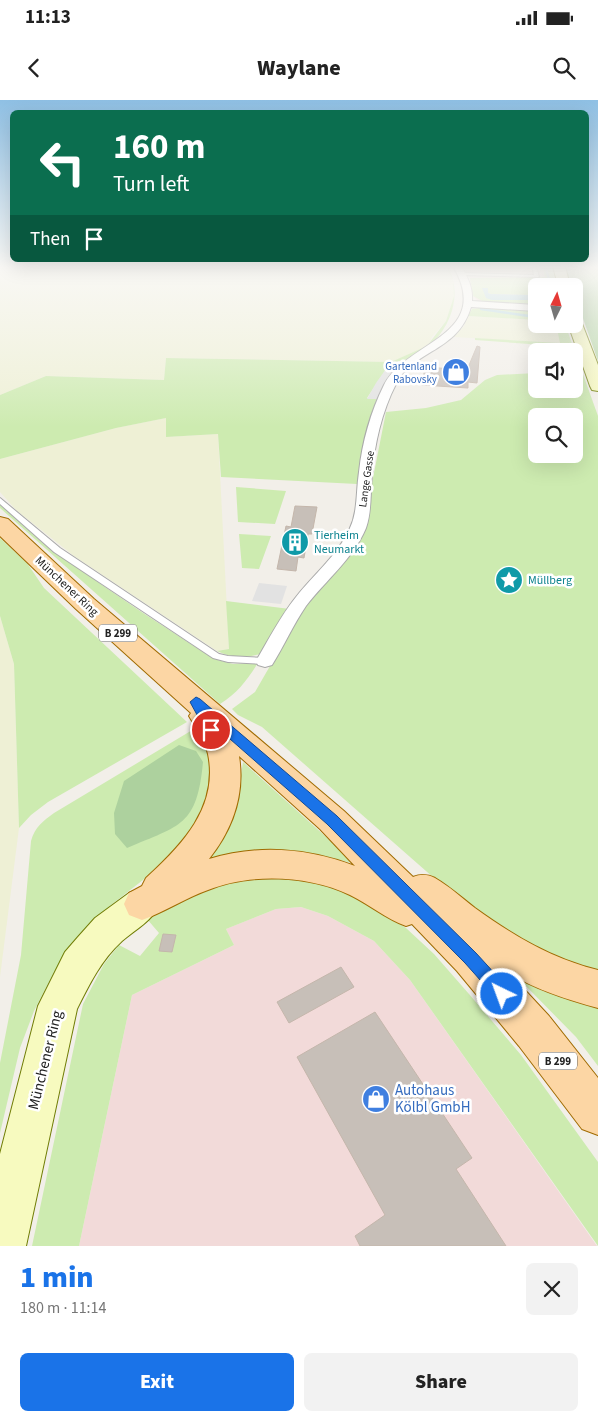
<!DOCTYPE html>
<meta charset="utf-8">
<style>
body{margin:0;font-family:"Source Sans 3",sans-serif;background:#f2f2f2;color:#222;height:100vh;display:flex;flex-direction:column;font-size:19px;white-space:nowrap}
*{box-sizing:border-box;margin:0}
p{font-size:16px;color:#767676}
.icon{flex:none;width:28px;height:28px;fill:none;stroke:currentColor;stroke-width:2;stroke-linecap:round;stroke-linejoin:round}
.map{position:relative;height:1146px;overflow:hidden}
.details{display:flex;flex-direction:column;background:#fff;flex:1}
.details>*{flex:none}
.guide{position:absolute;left:10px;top:10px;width:579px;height:152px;border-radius:8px;box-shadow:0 5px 20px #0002;background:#0b6e4f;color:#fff;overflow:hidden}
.needle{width:32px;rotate:5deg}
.controls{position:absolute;left:528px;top:178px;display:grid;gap:10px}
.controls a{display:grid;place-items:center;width:55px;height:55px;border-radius:8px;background:#fff;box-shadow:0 5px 20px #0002;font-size:25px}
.pin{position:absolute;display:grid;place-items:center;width:42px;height:42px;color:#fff;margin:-21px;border:2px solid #fff;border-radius:50%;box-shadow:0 1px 5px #0007}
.me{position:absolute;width:55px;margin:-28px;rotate:318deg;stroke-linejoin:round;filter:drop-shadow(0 0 4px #0008)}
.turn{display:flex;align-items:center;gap:18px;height:105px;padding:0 20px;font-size:22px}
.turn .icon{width:65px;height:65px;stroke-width:2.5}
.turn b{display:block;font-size:35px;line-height:42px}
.then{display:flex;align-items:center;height:48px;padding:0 20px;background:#0003;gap:10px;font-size:19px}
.round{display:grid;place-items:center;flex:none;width:52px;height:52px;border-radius:8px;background:#f2f2f2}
.headline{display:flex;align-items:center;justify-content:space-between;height:85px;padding:0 20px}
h1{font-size:30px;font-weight:800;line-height:38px;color:#1a73e8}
.primary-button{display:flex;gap:10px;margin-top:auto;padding:10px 20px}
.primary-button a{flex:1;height:58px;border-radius:8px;background:#1a73e8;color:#fff;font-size:20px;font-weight:800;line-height:58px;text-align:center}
.primary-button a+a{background:#f2f2f2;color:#222}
.status{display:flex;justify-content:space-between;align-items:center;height:35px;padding:0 25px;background:#fff;direction:ltr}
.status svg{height:14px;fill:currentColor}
header{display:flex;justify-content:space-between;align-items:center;height:65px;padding:0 20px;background:#fff;font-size:22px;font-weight:800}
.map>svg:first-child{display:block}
</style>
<div class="status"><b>11:13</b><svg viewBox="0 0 49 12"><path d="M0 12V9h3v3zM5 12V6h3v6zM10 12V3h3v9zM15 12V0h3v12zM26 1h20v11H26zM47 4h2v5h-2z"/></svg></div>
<header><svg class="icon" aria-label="back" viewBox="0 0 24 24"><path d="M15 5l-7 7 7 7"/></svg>Waylane<svg class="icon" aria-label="search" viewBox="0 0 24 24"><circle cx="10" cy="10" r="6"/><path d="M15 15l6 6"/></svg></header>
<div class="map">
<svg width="598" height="1146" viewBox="0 0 598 1146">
<rect width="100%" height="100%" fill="#f2efe9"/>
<path fill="#f2dad9" d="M462 166H542L546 177 536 186V204L478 201 473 196 470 178Z
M301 807 328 816 374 841 410 880 597 1146H79L132 895 234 845 226 829 276 809Z"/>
<path fill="#eef0d5" d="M0 166H446L453 180 454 196 446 221 432 237 429 244 418 251 391 262 166 258 164 280 46 276 0 295Z
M468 216 536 220V224H556L561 243 454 237 464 226Z
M166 318V337L218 334 229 549 217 551 74 456 16 410 0 392V359L116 328Z
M0 516 14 564 19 728 0 877Z"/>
<path fill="#cdebb0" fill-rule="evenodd" d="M446 166H447C471 205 434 261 391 262L367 298 380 299 361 362 357 384 221 377 218 334 166 337V318L116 328 0 359V295L46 276 164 280 166 258 391 262 427 246 446 221 454 196 453 180Z
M542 166H553L555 186H536V198L530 195 491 194 484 191 486 198 536 200V204L484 202 473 196 470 178 545 177Z
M479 208 536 210V220L468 216 472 209Z
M556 224H565L598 316V870L541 854 459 800 262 627 238 615 232 609 255 592 304 507 335 469 370 393 386 312 426 308 461 300 485 280 497 275 536 273V289H574V251H557V246L475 240V238L560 243ZM536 316H574V354H536Z
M236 387 286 391 275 424 238 422Z
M0 404C65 464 140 511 214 559L233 564 258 563C247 580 238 593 220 604L0 408Z
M239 434 271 436 259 469 242 468Z
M0 438 27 463 44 488 187 622 48 702 31 715 19 728 14 564 0 516Z
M226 501 290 509 262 553C247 559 231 558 217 551L229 549Z
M194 629 205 639 211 648 213 690 196 729 157 769 111 805 80 835 54 872 34 911 20 948 0 1033V963L21 855 31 741C35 727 43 721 54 713Z
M243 662 356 764 316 754 279 751 205 762 236 705Z
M270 778 295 779 329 786 357 796 375 807 406 828 434 854 469 894 521 955 598 1062V1146L410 880 374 841 328 816 301 807 276 809 226 829 234 845 132 895 79 1146H32L83 904 104 864 119 845 140 856 159 833 147 819C156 813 166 806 176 800 204 785 238 781 270 778Z
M520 880 543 891 598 906V966L576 937Z"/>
<path fill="#add19e" d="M564 166H598V261L574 193V186H571Z
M179 645 196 651 203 662C197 726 181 725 127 748L115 734 114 713 124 681Z"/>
<path fill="#e2e2e2" d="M391 262H401L389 278 380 299H367L376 283Z
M259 483 287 486 281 504 252 501Z"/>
<path fill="#aad3df" d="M482 188H488V193L491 194 530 195 536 196V200H492L486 198Z"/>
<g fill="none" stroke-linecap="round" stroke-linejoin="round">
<path stroke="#aad3df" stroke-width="2.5" d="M545 166 551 186
M533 196 536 195
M481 209 536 217"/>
</g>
<path fill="#c7bfb8" stroke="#c4b6ab" d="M477 246 480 247 477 283 468 282V288L422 285 425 267 467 270Z
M295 406 317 407 312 434H308L304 458 298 457 296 471 277 469 286 426 291 427Z
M163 834 176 835 172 852 159 851Z
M341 867 354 887 289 923 277 902Z
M375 912 472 1058 456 1069 506 1146H360L355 1136 385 1115 297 957Z"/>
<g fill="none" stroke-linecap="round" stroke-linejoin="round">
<g stroke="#a9a9a9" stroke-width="2">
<path id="service" d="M532 166H536L539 177 462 175 460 174 462 173 534 175Z
M0 398 60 448 219 554 228 556 265 558 270 561 265 564 228 562 213 558 54 452 0 404Z"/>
</g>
<g stroke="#a9a9a9" stroke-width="2">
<path id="minor" d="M453 166H461C468 177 473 188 472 201L536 205V211L471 207C458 252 413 250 396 284 382 311 374 345 372 375 370 393 372 411 366 428 353 459 326 480 306 506 293 525 284 546 272 565L265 567 258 565 256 561C269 539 280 517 296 497 314 474 338 455 350 428 358 411 356 391 359 372 362 343 371 311 384 285 406 241 494 236 453 166Z"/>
</g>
<g stroke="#707d05" stroke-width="2">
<path id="secondary" d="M553 166H565L570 186H558Z
M574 217 581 221 598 265V291L592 290 590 286 568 224H574Z
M142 788 155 793 160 804C152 821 136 829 122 841 101 860 89 885 77 909L26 1146H0V1054L38 906 65 852 78 837 95 818 129 793Z"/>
</g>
<g stroke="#a06b00" stroke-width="2">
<path id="primary" d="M0 417 8 419 94 499 344 711 413 777C421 774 427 774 435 778 449 786 462 798 475 808 514 836 552 859 598 870V908C568 900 537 890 510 874L549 916 598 978V1035L582 1029 519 946 457 871 412 824 406 826C386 819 369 804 350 795 308 775 250 773 208 790 185 798 165 812 142 820L129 815 124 804 129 793 142 786 146 778C182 745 219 707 208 654 205 640 196 628 189 616L191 613 76 509 0 436ZM239 656 320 729 355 766C309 748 257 744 209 759 233 729 245 694 239 656Z"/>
</g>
<use href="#service" fill="#fff" fill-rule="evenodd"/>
<use href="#minor" fill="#fff" fill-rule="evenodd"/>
<use href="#secondary" fill="#f7fabf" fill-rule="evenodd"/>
<use href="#primary" fill="#fcd6a4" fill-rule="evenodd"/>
</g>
<linearGradient id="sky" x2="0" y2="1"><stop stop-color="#8fc0e4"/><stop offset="0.51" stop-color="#f9f8f5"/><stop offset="1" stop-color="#f9f8f5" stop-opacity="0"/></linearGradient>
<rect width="598" height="327" fill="url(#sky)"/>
<path fill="#1a73e8" stroke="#114b97" d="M196 597 200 599 337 716 476 853 508 888 511 894 508 899 502 902 497 899 465 863 327 724 214 625 217 630 215 633H207L190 602Z"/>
<defs>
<g id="shop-disc" transform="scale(1.4375)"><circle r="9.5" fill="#3f7fe0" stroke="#fff"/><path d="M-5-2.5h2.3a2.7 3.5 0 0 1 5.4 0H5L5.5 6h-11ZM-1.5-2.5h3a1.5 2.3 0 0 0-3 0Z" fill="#fff"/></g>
<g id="building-disc" transform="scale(1.4375)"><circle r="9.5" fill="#0f9aa8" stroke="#fff"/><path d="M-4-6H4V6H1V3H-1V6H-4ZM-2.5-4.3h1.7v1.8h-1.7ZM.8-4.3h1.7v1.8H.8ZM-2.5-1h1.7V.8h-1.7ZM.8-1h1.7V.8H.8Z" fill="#fff"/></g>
<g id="sight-disc" transform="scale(1.4375)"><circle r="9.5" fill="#0f9aa8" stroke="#fff"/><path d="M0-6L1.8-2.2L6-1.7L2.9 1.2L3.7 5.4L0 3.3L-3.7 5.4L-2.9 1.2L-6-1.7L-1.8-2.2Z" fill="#fff"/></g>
</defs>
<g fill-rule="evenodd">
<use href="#shop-disc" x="456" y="272"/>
<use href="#building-disc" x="295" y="442"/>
<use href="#sight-disc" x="509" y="480"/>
<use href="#shop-disc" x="376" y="999"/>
</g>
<g text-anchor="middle" stroke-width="5" stroke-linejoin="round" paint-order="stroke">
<g font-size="11" fill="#366cbe" stroke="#fff" text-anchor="end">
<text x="437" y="270">Gartenland<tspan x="437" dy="13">Rabovsky</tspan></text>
</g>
<g font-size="11" fill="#222" stroke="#fff">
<text transform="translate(366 379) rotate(-82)" y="4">Lange Gasse</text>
</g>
<g fill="#fff" stroke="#646464" stroke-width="1">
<rect x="99" y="524.5" width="38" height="17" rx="4"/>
<rect x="539" y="952.5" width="38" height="17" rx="4"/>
</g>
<g font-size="11" font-weight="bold" fill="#222">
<text x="118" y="537">B 299</text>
<text x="558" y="965">B 299</text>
</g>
<g font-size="12" fill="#0d838f" stroke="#fff" text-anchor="start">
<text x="314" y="439">Tierheim<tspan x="314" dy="14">Neumarkt</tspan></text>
<text x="528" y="484">Müllberg</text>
</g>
<g font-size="12" fill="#222" stroke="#fff">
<text transform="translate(67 486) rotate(43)" y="4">Münchener Ring</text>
</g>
<g font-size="15" fill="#222" stroke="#fff">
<text transform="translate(45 960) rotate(-76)" y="5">Münchener Ring</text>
</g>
<g font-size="15" fill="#366cbe" stroke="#fff" text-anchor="start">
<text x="395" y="995">Autohaus<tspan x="395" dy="17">Kölbl GmbH</tspan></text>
</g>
</g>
</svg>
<div class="controls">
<a><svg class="needle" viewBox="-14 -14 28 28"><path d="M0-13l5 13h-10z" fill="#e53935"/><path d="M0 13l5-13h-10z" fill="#767676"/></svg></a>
<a><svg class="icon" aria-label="sound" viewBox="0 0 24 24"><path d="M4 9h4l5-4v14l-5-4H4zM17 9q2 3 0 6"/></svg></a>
<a><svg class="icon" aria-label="search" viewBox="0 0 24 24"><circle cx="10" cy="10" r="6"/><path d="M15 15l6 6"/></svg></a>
</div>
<div class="pin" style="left:211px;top:630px;background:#d93025"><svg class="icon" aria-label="arrive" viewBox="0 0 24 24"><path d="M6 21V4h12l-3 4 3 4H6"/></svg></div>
<svg class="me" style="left:502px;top:894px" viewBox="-20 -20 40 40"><circle r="17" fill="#1a73e8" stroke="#fff" stroke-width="3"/><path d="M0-11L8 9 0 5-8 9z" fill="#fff"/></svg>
<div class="guide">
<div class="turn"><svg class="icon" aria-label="left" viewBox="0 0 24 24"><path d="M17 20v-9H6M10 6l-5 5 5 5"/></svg><div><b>160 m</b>Turn left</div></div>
<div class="then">Then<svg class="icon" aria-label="arrive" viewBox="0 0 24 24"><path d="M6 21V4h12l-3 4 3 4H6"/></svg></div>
</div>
</div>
<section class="details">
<div class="headline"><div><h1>1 min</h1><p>180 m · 11:14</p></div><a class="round"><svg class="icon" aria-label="close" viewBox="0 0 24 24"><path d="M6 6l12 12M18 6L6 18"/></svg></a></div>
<div class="primary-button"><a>Exit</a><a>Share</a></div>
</section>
